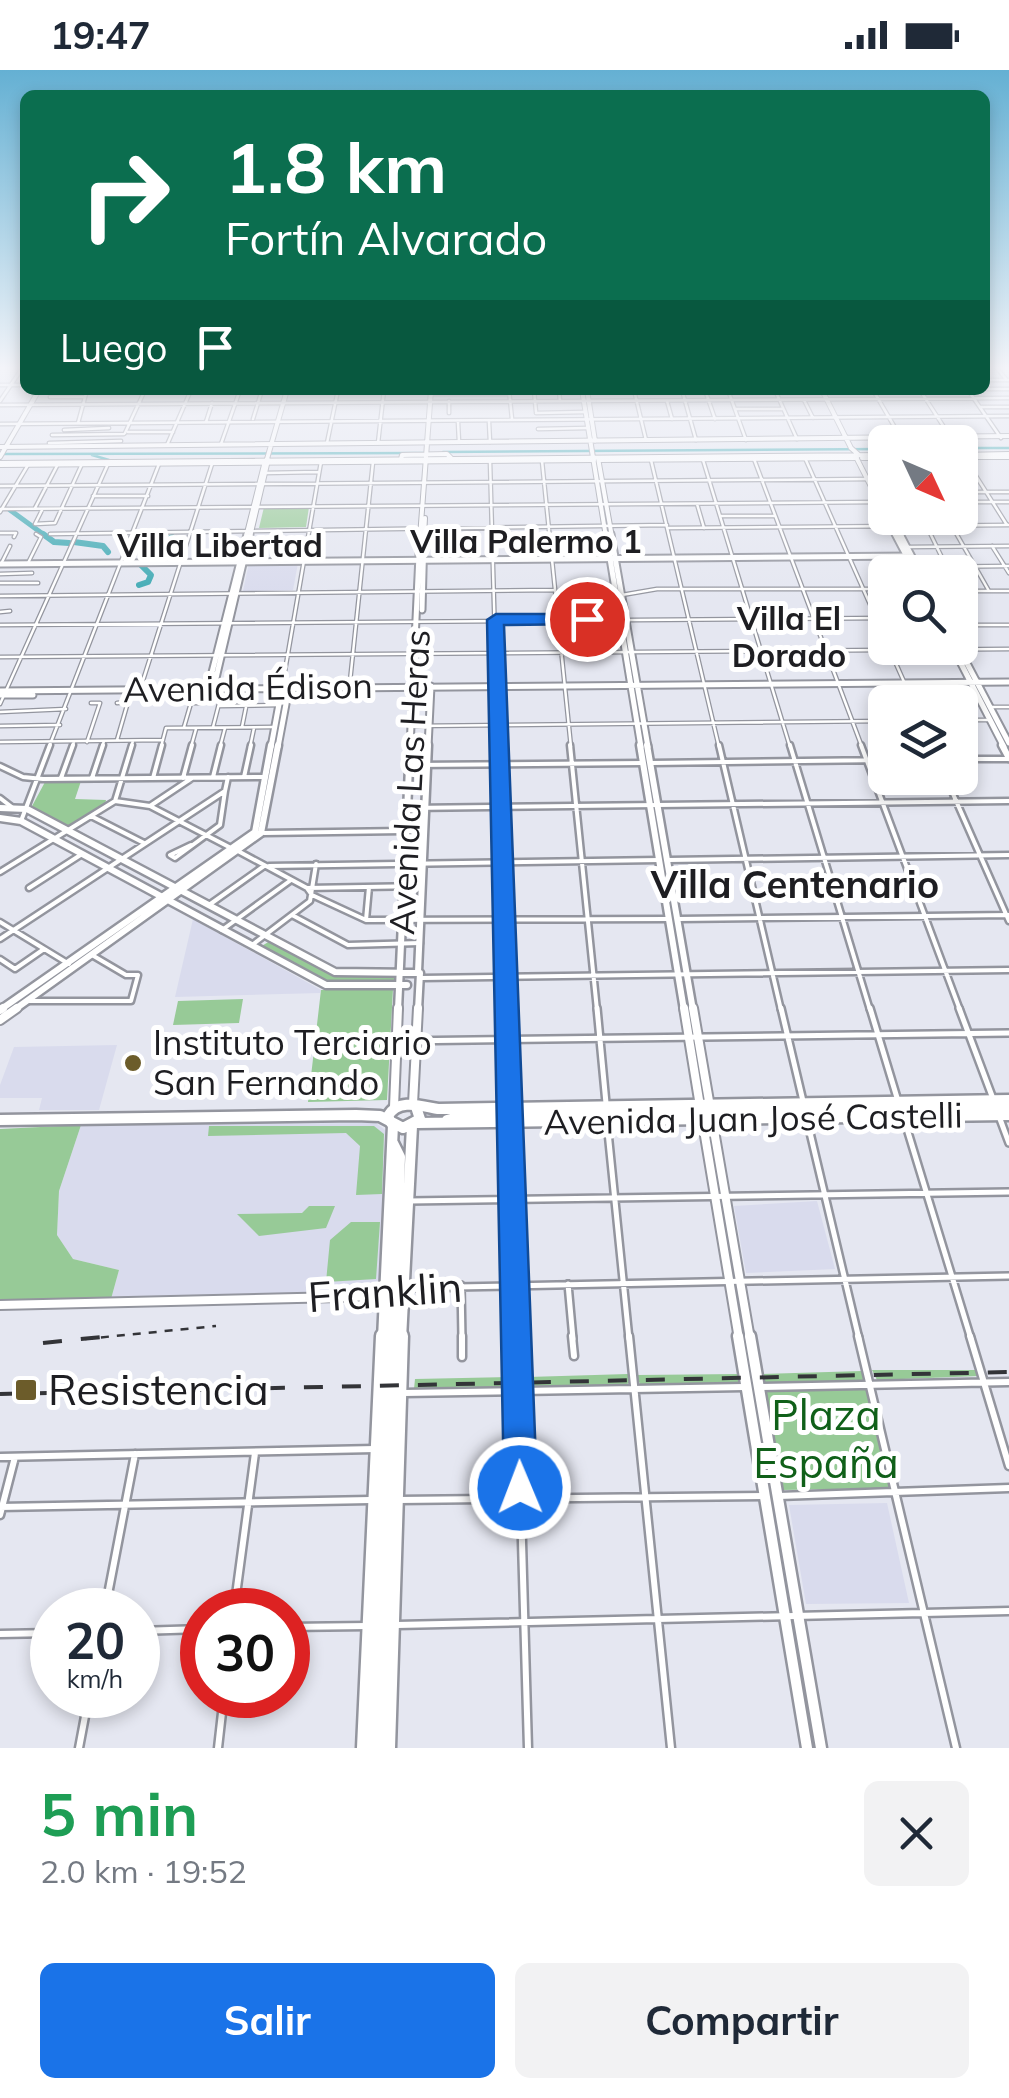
<!DOCTYPE html>
<html lang="es">
<meta charset="utf-8">
<style>
body{margin:0;font-family:Mulish,sans-serif;background:#f2f2f3;color:#1f2937;height:100vh;display:flex;flex-direction:column;font-size:38px;white-space:nowrap}
*{box-sizing:border-box;margin:0}
p{font-size:32px;color:#747a83}
.icon{flex:none;width:55px;height:55px;fill:none;stroke:currentColor;stroke-width:2;stroke-linecap:round;stroke-linejoin:round}
.map{position:relative;height:1678px;overflow:hidden}
.sheet{display:flex;flex-direction:column;background:#fff;flex:1}
.sheet>*{flex:none}
.top-card{position:absolute;left:20px;top:20px;width:970px;height:305px;border-radius:15px;box-shadow:0 5px 15px #0003;background:#0b6e4f;color:#fff;overflow:hidden}
.needle{width:65px;rotate:134deg}
.fabs{position:absolute;left:868px;top:355px;display:grid;gap:20px}
.fabs a{display:grid;place-items:center;width:110px;height:110px;border-radius:15px;background:#fff;box-shadow:0 5px 15px #0003;font-size:50px}
.speed{position:absolute;left:30px;top:1518px;display:flex;gap:20px;font-size:50px;font-weight:700;text-align:center}
.speed>*{display:grid;place-content:center;width:130px;height:130px;border-radius:50%;background:#fff;box-shadow:0 5px 15px #0003;line-height:1}
.speed small{font-size:25px;font-weight:400}
.speed .limit{border:15px solid #d22;background:#fff;color:#111}
.pin{position:absolute;display:grid;place-items:center;width:85px;height:85px;color:#fff;margin:-42px;border:5px solid #fff;border-radius:50%;box-shadow:0 2px 10px #0007}
.me{position:absolute;width:110px;margin:-55px;rotate:359deg;stroke-linejoin:round;filter:drop-shadow(0 0 8px #0008)}
.turn{display:flex;align-items:center;gap:35px;height:210px;padding:0 40px;font-size:45px}
.turn .icon{width:130px;height:130px;stroke-width:2.5}
.turn b{display:block;font-size:70px;line-height:85px}
.then{display:flex;align-items:center;height:95px;padding:0 40px;background:#0003;gap:20px;font-size:38px}
.round{display:grid;place-items:center;flex:none;width:105px;height:105px;border-radius:15px;background:#f2f2f3}
.overview{display:flex;align-items:center;justify-content:space-between;height:170px;padding:0 40px}
h1{font-size:60px;font-weight:700;line-height:75px;color:#1e9e55}
.cta{display:flex;gap:20px;margin-top:auto;padding:20px 40px}
.cta a{flex:1;height:115px;border-radius:15px;background:#1a73e8;color:#fff;font-size:40px;font-weight:700;line-height:115px;text-align:center}
.cta a+a{background:#f2f2f3;color:#1f2937}
.status{display:flex;justify-content:space-between;align-items:center;height:70px;padding:0 50px;background:#fff;direction:ltr}
.status svg{height:28px;fill:currentColor}
.map>svg:first-child{display:block}
</style>
<div class="status"><b>19:47</b><svg viewBox="0 0 49 12"><path d="M0 12V9h3v3zM5 12V6h3v6zM10 12V3h3v9zM15 12V0h3v12zM26 1h20v11H26zM47 4h2v5h-2z"/></svg></div>
<div class="map">
<svg width="1009" height="1678" viewBox="0 0 1009 1678">
<rect width="100%" height="100%" fill="#e5e7f1"/>
<path fill="#d9dbed" d="M249 493H298L293 520 243 521Z
M193 849 321 920 320 923 175 927Z
M117 975 99 1040H39L42 1028H0V1015L14 977Z
M376 1053 385 1060 379 1218 375 1221 111 1229 119 1200 73 1189 57 1165 59 1121 81 1055Z
M817 1131 835 1199 746 1203 734 1136Z
M887 1433 909 1533 806 1534 789 1435Z"/>
<path fill="#97ca97" d="M264 437H309L306 457 259 458Z
M81 711 75 729 106 730 105 735 67 758 31 738 45 712Z
M270 871 333 904 394 906 395 909 390 913 324 912 260 877Z
M393 919 387 1030 308 1032 321 920Z
M243 929 239 953 173 955 178 931Z
M81 1055 59 1121 57 1165 73 1189 119 1200 111 1229H0V1059Z
M209 1056H374L384 1064 382 1124 356 1125 360 1076 346 1063 208 1066Z
M309 1136H335L326 1158 259 1166 237 1144 302 1143Z
M351 1152H380L376 1209 326 1212 330 1170Z
M872 1300H977L979 1306 877 1310Z
M862 1301 864 1312 764 1314 761 1304Z
M628 1304 629 1313 623 1316 531 1317 528 1307Z
M741 1304 743 1312 738 1315 640 1314 636 1305Z
M513 1307 516 1315 511 1318 414 1319 415 1309Z
M866 1317 892 1414 888 1418 782 1420 765 1322Z"/>
<g fill="none" stroke-linecap="round" stroke-linejoin="round">
<path stroke="#3ea9b3" stroke-width="2.5" d="M960 378H1009
M443 382 885 379
M0 384 427 383
M92 385 109 390"/>
<path stroke="#3ea9b3" stroke-width="5" d="M10 440 47 467"/>
<path stroke="#3ea9b3" stroke-width="6" d="M43 464 54 472 69 473
M74 472 103 476 108 482
M140 491 172 467
M139 493 151 505 148 512 139 515"/>
<g stroke="#93959e" stroke-width="5">
<path id="minor-far3" d="M996 297 1006 309
M985 310H1009
M0 315H25
M985 319H1009
M509 320 512 349
M534 320 536 342
M559 320 560 331
M634 320 646 370
M682 320 696 370
M705 320 715 349
M728 320 746 370
M775 320 797 369
M873 320 901 368
M920 320 951 368
M968 320 1001 368
M287 322 337 321
M431 324H509
M50 327H85
M804 330 813 348
M0 331 23 297
M449 331V343
M667 331 672 349
M0 335 1009 328
M980 337H1009
M735 339H783
M536 343 585 342
M253 349 262 320
M206 352 212 333
M458 352 459 372
M489 352 490 372
M78 353 87 320
M0 354 1009 346
M538 359 588 358
M64 360 109 358
M128 362H173
M125 363 145 320
M52 365 124 364
M49 373 121 371
M327 373 338 320
M378 373 384 320
M221 374 240 320
M167 375 191 320
M964 387 1007 455
M805 388 885 568
M754 389 862 677
M651 390 719 677
M703 390 790 677
M490 391 498 677
M542 391 571 677
M264 403 319 402
M0 416 872 409
M960 422H1009
M93 426H148
M960 432H1009
M697 434 704 458
M35 438 58 394
M0 439 880 432
M42 440 35 454 55 453 82 394
M0 442 28 395
M720 446H775
M952 456 989 521
M668 458 1009 455
M0 463H16L14 467
M930 463 949 502
M50 464 667 455
M992 476 1009 503
M907 477 1009 476
M28 493 41 467 36 464
M1 494 10 476
M918 497 1009 496
M0 504 32 503
M0 513H38
M960 521H1009
M622 525 657 519H885
M0 526 555 520
M555 528 616 531
M0 542 10 541
M0 555 885 548
M960 555H1009
M889 578 913 632
M0 587 1009 579
M282 618 321 392
M349 621 373 392
M139 623 212 394
M117 633 128 632 117 670
M0 634 108 394
M219 636 280 635
M990 637H1009
M0 642 66 639
M960 650H991
M0 656 60 655
M414 656 885 651
M184 657 191 633H200
M213 657 222 622
M242 657 246 637
M0 672 163 670
M87 672 100 633H91
M49 677 159 394
M72 677 74 672
M102 677 104 671
M131 677 133 671
M161 677 166 658 275 657
M191 677 196 659
M220 677 225 658
M250 677 254 658"/>
</g>
<g stroke="#93959e" stroke-width="9">
<path id="minor-far2" d="M498 675 506 940
M570 675 597 940
M719 675 781 940
M790 675 870 940
M861 675 960 940
M960 689H1009
M652 693 885 690
M413 695 643 693
M0 696 23 707 43 709 263 707
M213 707 221 675
M244 707 251 675
M61 708 73 675
M92 708 103 675
M153 708 162 675
M183 708 192 675
M946 708 1009 851
M0 728 13 738
M115 731 150 736 229 777
M150 736 192 708
M410 738 1009 731
M91 746 144 773
M21 751 50 675
M264 763 404 761
M191 775 170 785 175 788 220 755 225 721
M238 781 307 818 312 825 366 850 669 849
M669 790 1009 785
M269 796 659 790
M0 802 115 731 132 675
M29 818 82 784
M307 818 422 816
M209 835 264 796
M292 845 348 875 420 873
M679 849 1009 845
M366 850 369 817
M0 852 69 894
M222 860 291 810
M0 869 225 721 228 707
M252 875 310 831 316 794
M0 889 15 899 44 879
M422 908 1009 900
M28 931H131L138 905H126L92 885"/>
</g>
<g stroke="#93959e" stroke-width="10">
<path id="minor-far1" d="M506 938 509 1034
M597 938 606 1033
M781 938 803 1031
M870 938 898 1031
M959 938 992 1026
M399 971 1009 963
M904 1049 971 1269
M1000 1049 1009 1073
M807 1050 859 1269
M607 1052 629 1269
M510 1053 516 1269
M409 1131 1009 1122
M568 1214 573 1269
M461 1215 462 1269
M404 1218 1009 1206"/>
</g>
<g stroke="#93959e" stroke-width="11">
<path id="minor" d="M462 1266V1287
M516 1266 528 1678
M572 1266 574 1286
M629 1266 671 1678
M858 1266 956 1678
M970 1266 1009 1396
M759 1317 1009 1312
M404 1323 744 1317
M0 1387 375 1379
M779 1426 1009 1418
M399 1430 764 1426
M0 1437 370 1430
M0 1445 15 1387
M105 1540 135 1384
M234 1540 255 1383
M397 1555 1009 1541
M288 1557 368 1556
M138 1561 202 1559
M0 1564 52 1563
M79 1678 89 1625
M218 1678 224 1625"/>
</g>
<g stroke="#93959e" stroke-width="6">
<path id="tertiary-far2" d="M960 387H1009
M862 388H885
M599 390 857 388
M0 395 594 390"/>
</g>
<g stroke="#93959e" stroke-width="9">
<path id="tertiary-far1" d="M0 494 910 486"/>
</g>
<g stroke="#93959e" stroke-width="12">
<path id="tertiary" d="M0 1235 384 1226"/>
</g>
<g stroke="#93959e" stroke-width="6">
<path id="secondary-far4" d="M582 320 606 467
M587 320 595 371
M822 320 851 378 859 385
M0 377 1009 366
M855 385 885 444
M960 385 1009 384
M0 387 39 320
M598 388 612 467
M267 389 287 320
M401 389 402 385 447 384 451 388
M0 393 885 385
M877 418 885 434
M887 448 897 467
M892 448 902 467
M246 467 265 391
M250 467 268 390
M420 467 431 320
M424 467 425 448"/>
</g>
<g stroke="#93959e" stroke-width="9">
<path id="secondary-far3" d="M606 464 641 677
M611 464 648 677
M895 464 915 502
M900 464 920 502
M422 540 424 464
M953 578 1004 677
M959 578 1009 673
M0 621 1009 612
M213 621 250 464
M207 622 247 464
M0 625H33
M271 677 282 618
M278 677 289 618
M410 677 420 464
M428 677 431 616"/>
</g>
<g stroke="#93959e" stroke-width="11">
<path id="secondary-far2" d="M640 675 684 940
M647 675 693 940
M1002 675 1009 688
M0 738 27 739 335 902 420 903 418 940
M0 748 21 751 326 915H407
M418 902 428 675
M0 940 255 762 271 675
M14 940 261 763 278 675
M398 940 410 675"/>
</g>
<g stroke="#93959e" stroke-width="12">
<path id="secondary-far1" d="M684 938 700 1036
M693 938 710 1037
M0 940 3 938
M0 950 17 938
M413 1034 418 938
M394 1037 398 938
M702 1048 739 1269
M712 1049 750 1269"/>
</g>
<g stroke="#93959e" stroke-width="15">
<path id="secondary" d="M738 1266 807 1678
M750 1266 821 1678"/>
</g>
<g stroke="#93959e" stroke-width="15">
<path id="primary-far1" d="M0 1050 356 1045 380 1046 403 1058 420 1049 416 1037
M447 1050 462 1046 1009 1037
M391 1053 388 1046C398 1028 421 1036 438 1039L1009 1030
M417 1053 1009 1045
M393 1073 400 1087 393 1269
M383 1269 393 1055
M401 1269 412 1056"/>
</g>
<g stroke="#93959e" stroke-width="19">
<path id="primary" d="M364 1678 383 1266
M376 1678 393 1266
M388 1678 401 1266"/>
</g>
<use href="#minor-far3" stroke="#fff" stroke-width="2.5"/>
<use href="#minor-far2" stroke="#fff" stroke-width="4"/>
<use href="#minor-far1" stroke="#fff" stroke-width="5"/>
<use href="#minor" stroke="#fff" stroke-width="6"/>
<use href="#tertiary-far2" stroke="#fff" stroke-width="4"/>
<use href="#tertiary-far1" stroke="#fff" stroke-width="5"/>
<use href="#tertiary" stroke="#fff" stroke-width="8"/>
<use href="#secondary-far4" stroke="#fff" stroke-width="4"/>
<use href="#secondary-far3" stroke="#fff" stroke-width="5"/>
<use href="#secondary-far2" stroke="#fff" stroke-width="6"/>
<use href="#secondary-far1" stroke="#fff" stroke-width="8"/>
<use href="#secondary" stroke="#fff" stroke-width="10"/>
<use href="#primary-far1" stroke="#fff" stroke-width="10"/>
<use href="#primary" stroke="#fff" stroke-width="14"/>
<path stroke="#333438" stroke-width="2.5" stroke-dasharray="8 8" stroke-linecap="butt" d="M85 1269 216 1256"/>
<path stroke="#333438" stroke-width="4" stroke-dasharray="19 19" stroke-linecap="butt" d="M43 1273 111 1266
M0 1324 1009 1302"/>
</g>
<linearGradient id="sky" x2="0" y2="1"><stop stop-color="#64b0d3"/><stop offset="0.56" stop-color="#f3f4f9"/><stop offset="1" stop-color="#f3f4f9" stop-opacity="0"/></linearGradient>
<rect width="1009" height="532" fill="url(#sky)"/>
<path fill="#1a73e8" stroke="#114b97" stroke-width="2.5" d="M496 544H587L596 549 587 554 504 555 537 1418 532 1430 520 1434 509 1430 504 1418 487 550Z"/>
<g fill="#6c5c2a" stroke="#fff" stroke-width="4">
<circle cx="133" cy="993" r="10"/>
<rect x="14" y="1308" width="24" height="24" rx="5"/>
</g>
<g text-anchor="middle" stroke-width="10" stroke-linejoin="round" paint-order="stroke">
<g font-size="32" font-weight="bold" fill="#1e1e22" stroke="#fff">
<text x="526" y="483">Villa Palermo 1</text>
<text x="220" y="487">Villa Libertad</text>
<text x="789" y="560">Villa El<tspan x="789" dy="37">Dorado</tspan></text>
</g>
<g font-size="35" fill="#1e1e22" stroke="#fff">
<text transform="translate(248 618) rotate(-1)" y="12">Avenida Édison</text>
<text transform="translate(410 712) rotate(-87)" y="12">Avenida Las Heras</text>
<text transform="translate(753 1049) rotate(-1)" y="12">Avenida Juan José Castelli</text>
</g>
<g font-size="35" fill="#1e1e22" stroke="#fff" text-anchor="start">
<text x="153" y="985">Instituto Terciario<tspan x="153" dy="40">San Fernando</tspan></text>
</g>
<g font-size="38" font-weight="bold" fill="#1e1e22" stroke="#fff">
<text x="795" y="828">Villa Centenario</text>
</g>
<g font-size="42" fill="#1e1e22" stroke="#fff">
<text transform="translate(385 1222) rotate(-4)" y="15">Franklin</text>
</g>
<g font-size="42" fill="#1e1e22" stroke="#fff" text-anchor="start">
<text x="48" y="1335">Resistencia</text>
</g>
<g font-size="42" fill="#106019" stroke="#fff">
<text x="826" y="1360">Plaza<tspan x="826" dy="48">España</tspan></text>
</g>
</g>
</svg>
<div class="fabs">
<a><svg class="needle" viewBox="-14 -14 28 28"><path d="M0-13l5 13h-10z" fill="#e53935"/><path d="M0 13l5-13h-10z" fill="#747a83"/></svg></a>
<a><svg class="icon" aria-label="search" viewBox="0 0 24 24"><circle cx="10" cy="10" r="6"/><path d="M15 15l6 6"/></svg></a>
<a><svg class="icon" aria-label="layers" viewBox="0 0 24 24"><path d="M12 4l9 5-9 5-9-5zM3 14l9 5 9-5"/></svg></a>
</div>
<div class="speed"><div>20<small>km/h</small></div><div class="limit">30</div></div>
<div class="pin" style="left:587px;top:549px;background:#d93025"><svg class="icon" aria-label="arrive" viewBox="0 0 24 24"><path d="M6 21V4h12l-3 4 3 4H6"/></svg></div>
<svg class="me" style="left:520px;top:1418px" viewBox="-20 -20 40 40"><circle r="17" fill="#1a73e8" stroke="#fff" stroke-width="3"/><path d="M0-11L8 9 0 5-8 9z" fill="#fff"/></svg>
<div class="top-card">
<div class="turn"><svg class="icon" aria-label="right" viewBox="0 0 24 24"><path d="M7 20v-9h11M14 6l5 5-5 5"/></svg><div><b>1.8 km</b>Fortín Alvarado</div></div>
<div class="then">Luego<svg class="icon" aria-label="arrive" viewBox="0 0 24 24"><path d="M6 21V4h12l-3 4 3 4H6"/></svg></div>
</div>
</div>
<section class="sheet">
<div class="overview"><div><h1>5 min</h1><p>2.0 km · 19:52</p></div><a class="round"><svg class="icon" aria-label="close" viewBox="0 0 24 24"><path d="M6 6l12 12M18 6L6 18"/></svg></a></div>
<div class="cta"><a>Salir</a><a>Compartir</a></div>
</section>
